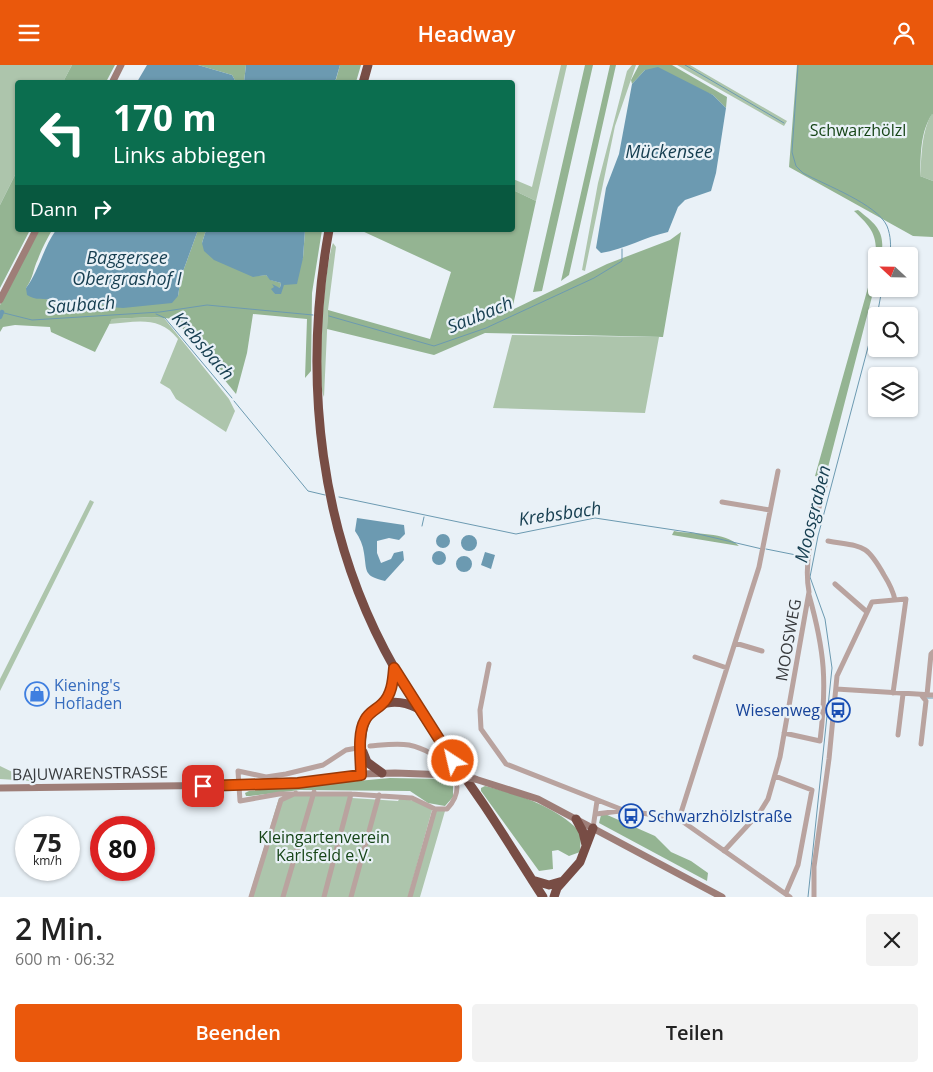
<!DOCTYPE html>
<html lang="de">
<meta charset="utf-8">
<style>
body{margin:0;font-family:"Open Sans",sans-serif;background:#f2f2f2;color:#222;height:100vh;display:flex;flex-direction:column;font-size:19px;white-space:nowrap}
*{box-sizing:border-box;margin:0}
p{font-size:16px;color:#767676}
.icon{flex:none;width:28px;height:28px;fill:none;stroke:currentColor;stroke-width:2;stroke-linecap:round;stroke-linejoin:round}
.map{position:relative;height:832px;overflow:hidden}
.side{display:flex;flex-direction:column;background:#fff;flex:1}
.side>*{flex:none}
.guide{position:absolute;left:15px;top:15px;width:500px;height:152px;border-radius:5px;box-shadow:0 1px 4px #0004;background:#0b6e4f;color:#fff;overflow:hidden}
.needle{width:32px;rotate:292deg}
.fabs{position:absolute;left:868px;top:182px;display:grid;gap:10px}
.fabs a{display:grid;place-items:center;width:50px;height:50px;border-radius:5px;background:#fff;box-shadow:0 1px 4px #0004;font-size:25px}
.speed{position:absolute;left:15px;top:751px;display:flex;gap:10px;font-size:25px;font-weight:700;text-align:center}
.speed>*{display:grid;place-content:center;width:65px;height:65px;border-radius:50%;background:#fff;box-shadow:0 1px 4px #0004;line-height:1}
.speed small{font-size:12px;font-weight:400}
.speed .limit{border:8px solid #d22;background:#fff;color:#111}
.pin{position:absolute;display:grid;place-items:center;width:42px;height:42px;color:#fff;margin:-21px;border-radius:10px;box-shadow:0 2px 8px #0006}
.me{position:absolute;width:55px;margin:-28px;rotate:325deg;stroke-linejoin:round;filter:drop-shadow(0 0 4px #0008)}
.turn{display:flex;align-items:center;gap:18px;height:105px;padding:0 15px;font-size:22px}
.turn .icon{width:65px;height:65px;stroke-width:2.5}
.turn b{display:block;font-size:35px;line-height:42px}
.then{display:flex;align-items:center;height:48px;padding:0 15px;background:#0003;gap:10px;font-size:19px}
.round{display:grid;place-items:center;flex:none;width:52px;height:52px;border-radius:5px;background:#f2f2f2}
.summary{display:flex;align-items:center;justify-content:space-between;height:85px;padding:0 15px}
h1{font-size:30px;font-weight:600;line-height:38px}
.primary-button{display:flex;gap:10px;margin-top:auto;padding:10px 15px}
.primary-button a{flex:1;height:58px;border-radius:5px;background:#ea580c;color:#fff;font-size:20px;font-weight:600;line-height:58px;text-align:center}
.primary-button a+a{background:#f2f2f2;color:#222}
header{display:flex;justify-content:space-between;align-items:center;height:65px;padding:0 15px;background:#ea580c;color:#fff;font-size:22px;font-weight:600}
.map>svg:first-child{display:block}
</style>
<header><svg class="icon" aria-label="menu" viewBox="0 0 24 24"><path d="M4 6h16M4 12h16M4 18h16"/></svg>Headway<svg class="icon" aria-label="person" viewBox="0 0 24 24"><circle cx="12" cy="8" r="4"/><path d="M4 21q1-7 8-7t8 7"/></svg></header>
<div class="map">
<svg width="933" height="832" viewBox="0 0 933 832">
<rect width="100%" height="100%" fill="#e9f1f7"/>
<path fill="#adc5ac" d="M0 0H72L63 17 18 18 17 106 0 140Z
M561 0H567L536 136 513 125V114L532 122Z
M632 0H636L615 61 585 206 582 205 598 118 627 6Z
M677 0H690L787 56 784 61Z
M932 48 933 50V116L920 111C922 89 921 68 932 48Z
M333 178 336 182 328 245 324 332C315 314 325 198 333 178Z
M152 252 164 253 229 334 235 346 226 367 176 334 170 324 160 318 178 274C159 250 136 257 109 259L112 254Z
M512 270 659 272 645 348 493 343Z
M90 435 94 437 0 626V614Z
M0 701 31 716 0 714Z
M352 730V733L398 736 400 733 420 737 432 745 408 832H249L279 733 289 731Z
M436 745 445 746 420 832H411Z"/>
<path fill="#94b492" d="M72 0H115L106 17H63Z
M198 0H246L244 17H236L232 10Z
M340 0H361L356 17 335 18Z
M585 0H593L542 226 533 227Z
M610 0H616L569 210 561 216Z
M639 0H672L727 32 726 43 713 30 645 5 632 19 631 15Z
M797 0H933V50L932 49C920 68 921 89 920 111L933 116V172L913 171 789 102Z
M17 106 18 165H30L0 223V140Z
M513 125 536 136 512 245 607 199 670 175 681 167 663 272 485 268 434 290 327 264 328 245 430 274 451 207 360 165H512Z
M858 145C876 159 886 167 881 191H876V216L825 414 815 411 876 194C877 169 872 163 854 146Z
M39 165H52C47 174 42 183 38 194 33 204 33 214 26 223 43 234 74 249 94 236L110 242 178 231 181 212 198 165H206L202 178 253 211 266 210 271 215 281 218 280 223 274 222 275 229 303 193 305 165H322L312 228 311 306 305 313 307 254 253 249 247 288 236 329 175 254 152 252 112 254 95 287 51 267 50 262 15 260 3 262 0 267V240Z
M674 466C695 470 725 466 739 481L672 470Z
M390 713 444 714 453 721V732L445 741 428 738 410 726 300 725 250 731H246L245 728 249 726Z
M485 721C517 729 558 742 581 768L580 787 569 791 558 785 552 786 553 804 539 806 481 726V723Z
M605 749 655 771 671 787 691 796 708 808 707 816 599 758 601 750Z"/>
<path fill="#6c9ab1" d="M147 0H198L232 10 236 17H137Z
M246 0H340L335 17H244Z
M658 2 713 30 726 43 716 108 711 126 685 135 678 142 668 167C645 172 625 184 601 188L596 183 606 123 619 89 632 19 645 5Z
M56 165H198L181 212 178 231 172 238 123 243 110 242 94 236C73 249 73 240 54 235 44 233 36 236 27 230L26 223C39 206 43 183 56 165Z
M206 165H305L303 193 297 219 284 220 281 229H275L271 224 274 222 272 219 280 223 281 218 270 215 266 210 253 212 214 195 204 186 202 178Z
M357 453 404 460 405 469 399 475 389 473 377 476V488L381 498 391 494 394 488 403 486 404 495 385 516C363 511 367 506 364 488 363 480 360 473 355 466Z
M436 476a7 7 0 1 1 14 0a7 7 0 1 1-14 0Z
M461 478a8 8 0 1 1 16 0a8 8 0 1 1-16 0Z
M432 493a7 7 0 1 1 14 0a7 7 0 1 1-14 0Z
M485 487 495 490 491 504 481 500Z
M456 499a8 8 0 1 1 16 0a8 8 0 1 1-16 0Z"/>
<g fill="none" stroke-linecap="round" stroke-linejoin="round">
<path stroke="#6c9ab1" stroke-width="1" d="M685 0 784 58
M798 0 792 87 796 101 803 108C825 120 877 139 887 161 891 171 891 181 890 191
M0 247 32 255 160 247 207 240 313 250
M156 249 165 253 232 333
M329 251 434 281 486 263 594 213 622 196V184
M877 251 882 224
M234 336 308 426 325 430
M339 432 516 469 595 453 694 468 762 484
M422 461 424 452
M766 484 806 492
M926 633H933
M808 832 832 603 825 554 810 512 818 471 876 252"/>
<path stroke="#6c9ab1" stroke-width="4.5" d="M0 252 2 247"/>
<path stroke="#b9a39f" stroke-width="5" d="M722 437 770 445
M828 476C863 482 866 478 884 510 889 518 893 525 895 535
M835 519 867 547
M735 578 762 586
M695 592 727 603
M489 599 480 645 481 664 506 699 623 745 679 754 790 832
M836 624 933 630
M927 630 931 589 933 587
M784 668 820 676C827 618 825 587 809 530
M898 670 903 629
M921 679 926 636 922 631
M357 683 346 685 323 700 286 709 266 712 238 706 240 736 279 729H351L412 733 435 744H447C475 715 438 686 409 680 396 678 383 680 370 681
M775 711 812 725 798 800 786 828
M596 749 620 746
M679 754 759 502 778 406
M593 763 597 736
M724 786 760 747 768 734 780 692 809 527C802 489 818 450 827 413
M251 832 281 735 296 728
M283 832 314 727
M324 832 351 729
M351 832 379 730
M410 832 435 744
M814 832V802L829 694 837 611 872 537 906 534 893 628"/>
<path stroke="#9e7e78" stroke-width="7" d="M112 18 121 0
M0 235 36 165
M475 714 538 734 722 832
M0 723 240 720 298 718 361 709 395 708 450 710"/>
<path stroke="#784d45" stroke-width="9" d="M363 18 368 0
M329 165C302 314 319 471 395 604 421 651 453 695 484 740 504 770 523 801 543 832
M382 640 391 625 394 603
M363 687 367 697 382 708
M361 709C362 684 355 646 387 638 398 636 407 638 417 643
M576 754 583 767 586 780
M532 815 549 820 563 816
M554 832 557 823 580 797 593 763"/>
<path stroke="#9e7e78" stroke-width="7" d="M450 710 475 714"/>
</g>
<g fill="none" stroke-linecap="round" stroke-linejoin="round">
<g stroke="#983908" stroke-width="12">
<path id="route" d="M203 721 298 718 361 710C361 694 357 669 365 655 369 647 376 645 382 639 392 630 393 615 394 603L453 696"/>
</g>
<use href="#route" stroke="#ea580c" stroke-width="9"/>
</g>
<defs>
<g id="shop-ring" transform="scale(1.25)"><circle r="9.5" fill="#e9f1f7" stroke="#3f7fe0" stroke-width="1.5"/><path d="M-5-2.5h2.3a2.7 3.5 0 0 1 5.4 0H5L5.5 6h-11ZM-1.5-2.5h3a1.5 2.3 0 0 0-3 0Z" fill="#3f7fe0"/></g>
<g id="bus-ring" transform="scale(1.25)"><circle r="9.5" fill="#e9f1f7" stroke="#1a4fb4" stroke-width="1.5"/><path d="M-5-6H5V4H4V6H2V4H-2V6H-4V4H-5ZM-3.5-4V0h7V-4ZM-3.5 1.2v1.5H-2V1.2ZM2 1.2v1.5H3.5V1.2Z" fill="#1a4fb4"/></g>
</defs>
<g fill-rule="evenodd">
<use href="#shop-ring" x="37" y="629"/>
<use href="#bus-ring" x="838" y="645"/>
<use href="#bus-ring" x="631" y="751"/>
</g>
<g text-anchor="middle" stroke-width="4.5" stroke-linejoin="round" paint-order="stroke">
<g font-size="16" fill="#164517" stroke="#e9f1f7">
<text x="858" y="71">Schwarzhölzl</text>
<text x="324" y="778">Kleingartenverein<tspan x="324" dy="18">Karlsfeld e.V.</tspan></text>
</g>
<g font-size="16" fill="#383b3e" stroke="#e9f1f7">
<text transform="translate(788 575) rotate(-80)" y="6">MOOSWEG</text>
<text transform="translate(90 708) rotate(-1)" y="6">BAJUWARENSTRASSE</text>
</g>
<g font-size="16" fill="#366cbe" stroke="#e9f1f7" text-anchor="start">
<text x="54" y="626">Kiening's<tspan x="54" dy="18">Hofladen</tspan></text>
</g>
<g font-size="16" fill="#164399" stroke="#e9f1f7" text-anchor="end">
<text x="820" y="651">Wiesenweg</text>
<text x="648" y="757" text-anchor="start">Schwarzhölzlstraße</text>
</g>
<g font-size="18" font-style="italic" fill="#163e50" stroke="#e9f1f7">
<text x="669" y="93">Mückensee</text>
<text x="127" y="199">Baggersee<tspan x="127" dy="21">Obergrashof I</tspan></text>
<text transform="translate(81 240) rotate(-4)" y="6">Saubach</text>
<text transform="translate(480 250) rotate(-22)" y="6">Saubach</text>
<text transform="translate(203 281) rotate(49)" y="6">Krebsbach</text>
<text transform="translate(560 449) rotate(-8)" y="6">Krebsbach</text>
<text transform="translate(813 449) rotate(-76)" y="6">Moosgraben</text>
</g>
</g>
</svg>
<div class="fabs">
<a><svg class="needle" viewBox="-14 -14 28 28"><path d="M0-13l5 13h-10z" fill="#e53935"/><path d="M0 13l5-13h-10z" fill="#767676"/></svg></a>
<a><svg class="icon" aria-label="search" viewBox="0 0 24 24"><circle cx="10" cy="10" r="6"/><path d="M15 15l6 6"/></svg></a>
<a><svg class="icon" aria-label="layers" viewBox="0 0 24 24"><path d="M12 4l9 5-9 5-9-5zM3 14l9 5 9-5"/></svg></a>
</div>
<div class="speed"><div>75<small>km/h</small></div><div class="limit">80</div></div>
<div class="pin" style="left:203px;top:721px;background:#d93025"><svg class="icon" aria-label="arrive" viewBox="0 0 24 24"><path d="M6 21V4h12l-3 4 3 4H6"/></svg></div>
<svg class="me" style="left:453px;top:696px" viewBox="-20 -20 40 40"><circle r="17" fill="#ea580c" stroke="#fff" stroke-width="3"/><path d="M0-11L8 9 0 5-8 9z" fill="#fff"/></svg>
<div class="guide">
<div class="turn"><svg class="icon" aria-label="left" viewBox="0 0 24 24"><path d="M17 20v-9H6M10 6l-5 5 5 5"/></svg><div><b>170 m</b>Links abbiegen</div></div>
<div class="then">Dann<svg class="icon" aria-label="right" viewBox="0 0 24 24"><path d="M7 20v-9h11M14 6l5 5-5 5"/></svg></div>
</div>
</div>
<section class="side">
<div class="summary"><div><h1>2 Min.</h1><p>600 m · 06:32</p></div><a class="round"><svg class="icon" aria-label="close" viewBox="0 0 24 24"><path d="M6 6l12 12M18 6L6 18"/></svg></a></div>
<div class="primary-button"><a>Beenden</a><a>Teilen</a></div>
</section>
